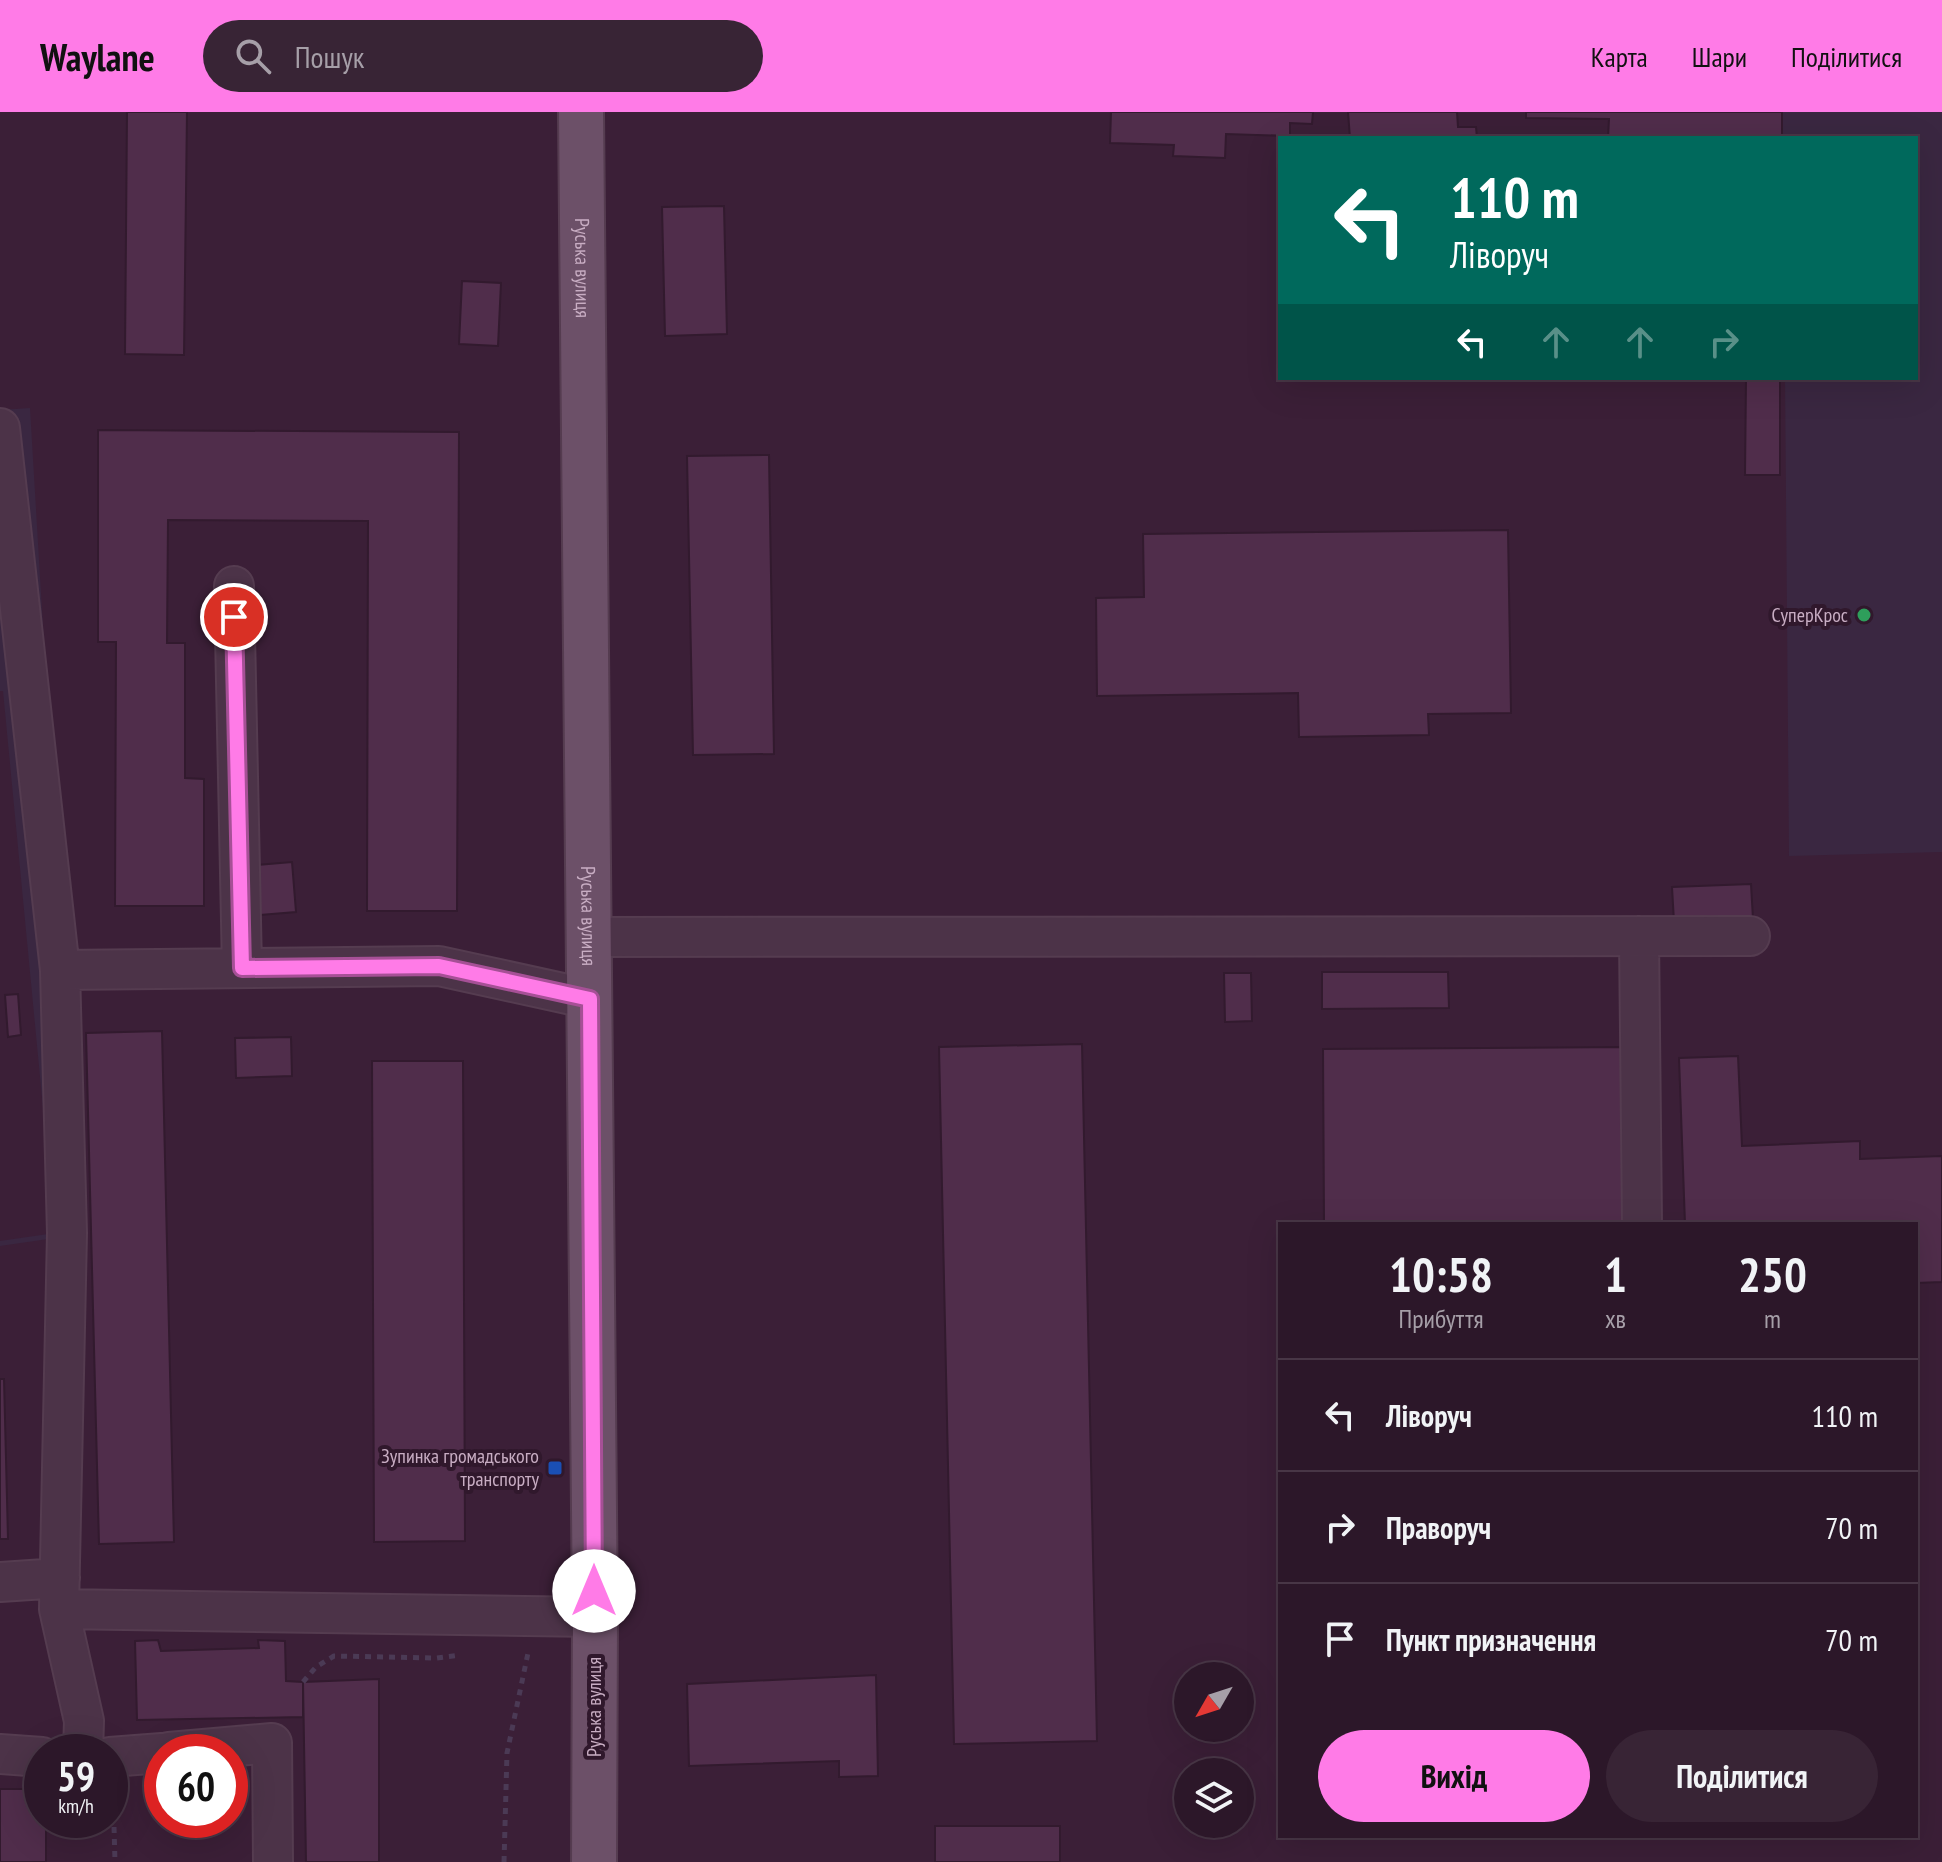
<!DOCTYPE html>
<html lang="uk">
<meta charset="utf-8">
<style>
body{margin:0;font-family:"PT Sans Narrow",sans-serif;background:#382435;color:#f1f3f6;height:100vh;display:flex;flex-direction:column;font-size:30px;white-space:nowrap}
*{box-sizing:border-box;margin:0}
p{font-size:26px;color:#a69fa8}
.icon{flex:none;width:44px;height:44px;fill:none;stroke:currentColor;stroke-width:2;stroke-linecap:round;stroke-linejoin:round}
.map{position:relative;flex:1;overflow:hidden}
.panel{position:absolute;left:1278px;top:1110px;width:640px;height:616px;display:flex;flex-direction:column;background:#2c1729;border-radius:0px;box-shadow:0 8px 32px #0002,0 0 0 2px #483646}
.panel>*{flex:none}
.banner{position:absolute;left:1278px;top:24px;width:640px;height:244px;border-radius:0px;box-shadow:0 8px 32px #0002,0 0 0 2px #483646;background:#00695c;color:#fff;overflow:hidden}
.needle{width:52px;rotate:231deg}
.fabs{position:absolute;left:1174px;top:1550px;display:grid;gap:16px}
.fabs a{display:grid;place-items:center;width:80px;height:80px;border-radius:50%;background:#2c1729;box-shadow:0 8px 32px #0002,0 0 0 2px #483646;font-size:40px}
.speed{position:absolute;left:24px;top:1622px;display:flex;gap:16px;font-size:40px;font-weight:700;text-align:center}
.speed>*{display:grid;place-content:center;width:104px;height:104px;border-radius:50%;background:#2c1729;box-shadow:0 8px 32px #0002,0 0 0 2px #483646;line-height:1}
.speed small{font-size:20px;font-weight:400}
.speed .limit{border:12px solid #d22;background:#fff;color:#111}
.pin{position:absolute;display:grid;place-items:center;width:68px;height:68px;color:#fff;margin:-34px;border:4px solid #fff;border-radius:50%;box-shadow:0 2px 8px #0007}
.me{position:absolute;width:88px;margin:-44px;rotate:0deg;stroke-linejoin:round;filter:drop-shadow(0 0 6px #0008)}
.turn{display:flex;align-items:center;gap:28px;height:168px;padding:0 40px;font-size:36px}
.turn .icon{width:104px;height:104px;stroke-width:2.5}
.turn b{display:block;font-size:56px;line-height:68px}
.lanes{display:flex;align-items:center;height:76px;padding:0 40px;background:#0003;justify-content:center;gap:40px;direction:ltr}
.lanes .off{opacity:.35}
.eta{display:flex;justify-content:space-evenly;align-items:center;height:136px;text-align:center}
.eta b{font-size:48px;font-weight:700;line-height:56px}
.button{display:flex;gap:16px;margin-top:auto;padding:16px 40px}
.button a{flex:1;height:92px;border-radius:48px;background:#ff7be7;color:#111;font-size:32px;font-weight:700;line-height:92px;text-align:center}
.button a+a{background:#382435;color:#f1f3f6}
ul{padding:0;list-style:none}
li{display:flex;align-items:center;gap:24px;height:112px;padding:0 40px;border-top:2px solid #483646}
li div{flex:1}
li b{display:block;font-size:30px}
li em{font-style:normal}
header{display:flex;align-items:center;gap:48px;box-sizing:border-box;height:112px;padding:0 40px;background:#ff7be7;color:#111}
header strong{font-size:38px}
nav{display:flex;gap:44px;margin-inline-start:auto;font-size:28px}
.search{width:560px;height:72px;background:#382435;display:flex;align-items:center;gap:20px;box-sizing:border-box;padding:0 28px;border-radius:44px;color:#a69fa8;font-size:30px}
.map>svg:first-child{display:block}
</style>
<header>
<strong>Waylane</strong>
<div class="search"><svg class="icon" aria-label="search" viewBox="0 0 24 24"><circle cx="10" cy="10" r="6"/><path d="M15 15l6 6"/></svg>Пошук</div>
<nav><a>Карта</a><a>Шари</a><a>Поділитися</a></nav>
</header>
<div class="map">
<svg width="1942" height="1750" viewBox="0 0 1942 1750">
<rect width="100%" height="100%" fill="#3b1f37"/>
<path fill="#3a2741" d="M1783 0H1942V740L1789 744 1785 266H1916V26H1783Z
M30 296 63 852 69 1124 0 1134V1129L55 1121 3 579H0V298Z"/>
<path fill="#502d4b" stroke="#321a2e" stroke-width="2" d="M127 0H187L184 243 125 242Z
M1111 0H1313L1312 12 1290 11V24L1226 22 1225 46 1173 44 1174 33 1110 31Z
M1348 0H1457L1458 15H1476L1477 26H1350Z
M1526 0H1782V26H1608L1609 7 1526 6Z
M724 94 727 222 665 224 662 95Z
M462 169 501 171 498 234 459 232Z
M1746 266H1780V363H1745Z
M98 318 459 320 457 799H367L368 409 168 408 167 531H185V666L204 667V794H115L116 530H98Z
M769 343 774 642 693 643 687 344Z
M1508 418 1511 601 1428 602 1429 623 1299 625 1298 581 1097 584 1096 486 1144 485 1143 422Z
M292 750 296 800 260 803 257 753Z
M1751 772 1753 807 1674 810 1672 775Z
M1322 860H1448L1449 896 1322 897Z
M1224 861H1251L1252 909 1225 910Z
M18 882 21 923 8 925 5 883Z
M162 919 174 1430 99 1432 86 921Z
M291 925 292 964 236 966 235 926Z
M1082 932 1097 1629 954 1632 939 935Z
M1628 935 1630 1112H1324L1323 937Z
M1738 944 1742 1034 1860 1029V1047L1942 1044V1170L1916 1171V1112H1685L1679 946Z
M372 949H463L465 1429 374 1430Z
M0 1267H4L8 1427H0Z
M158 1528 161 1539 259 1536 258 1528 285 1529 286 1569 303 1570V1605L137 1608 135 1529Z
M876 1563 878 1664 839 1665V1649L689 1654 687 1572Z
M379 1567V1750H306L303 1570Z
M0 1677H42V1708H46V1750H0Z
M935 1714H1060V1750H935Z"/>
<g fill="none" stroke-linecap="round" stroke-linejoin="round">
<g stroke="#553c50" stroke-width="42">
<path id="minor" d="M0 316 60 858 439 854 590 887
M234 474 242 856
M1639 824 1642 1112
M589 825 1750 824
M60 858 67 1121 59 1497 84 1609 83 1640
M0 1470 60 1466
M59 1497 595 1505
M169 1640 272 1631 273 1750
M0 1642 42 1645
M110 1645 162 1641"/>
</g>
<g stroke="#553c50" stroke-width="48">
<g id="major">
<path id="s1" d="M581 0 595 1505 594 1750"/>
</g>
</g>
<path stroke="#4b3a55" stroke-width="5" stroke-dasharray="6 6" stroke-linecap="butt" d="M303 1570 316 1555 334 1544 437 1546 460 1543
M113 1679 115 1750
M504 1750 507 1641 528 1541"/>
<use href="#minor" stroke="#4c3348" stroke-width="38"/>
<use href="#major" stroke="#6c5068" stroke-width="44"/>
</g>
<g fill="none" stroke-linecap="round" stroke-linejoin="round">
<g stroke="#a65096" stroke-width="20">
<path id="route" d="M234 505 242 856 439 854 590 887 594 1479"/>
</g>
<use href="#route" stroke="#ff7be7" stroke-width="14"/>
</g>
<circle fill="#2e9e5b" stroke="#30182c" stroke-width="3" cx="1864" cy="503" r="8"/>
<rect fill="#1a4fb4" stroke="#30182c" stroke-width="3" x="547" y="1348" width="16" height="16" rx="4"/>
<g text-anchor="middle" stroke-width="8" stroke-linejoin="round" paint-order="stroke">
<g font-size="20" fill="#c8adc3" stroke="#30182c">
<text dy="7" stroke="none"><textPath href="#s1" startOffset="156">Руська вулиця</textPath></text>
<text dy="7" stroke="none"><textPath href="#s1" startOffset="804">Руська вулиця</textPath></text>
<text transform="translate(594 1595) rotate(-90)" y="7">Руська вулиця</text>
</g>
<g font-size="20" fill="#c8adc3" stroke="#30182c" text-anchor="end">
<text x="1848" y="510">СуперКрос</text>
<text x="539" y="1351">Зупинка громадського<tspan x="539" dy="23">транспорту</tspan></text>
</g>
</g>
</svg>
<div class="fabs">
<a><svg class="needle" viewBox="-14 -14 28 28"><path d="M0-13l5 13h-10z" fill="#e53935"/><path d="M0 13l5-13h-10z" fill="#a69fa8"/></svg></a>
<a><svg class="icon" aria-label="layers" viewBox="0 0 24 24"><path d="M12 4l9 5-9 5-9-5zM3 14l9 5 9-5"/></svg></a>
</div>
<div class="speed"><div>59<small>km/h</small></div><div class="limit">60</div></div>
<div class="pin" style="left:234px;top:505px;background:#d93025"><svg class="icon" aria-label="arrive" viewBox="0 0 24 24"><path d="M6 21V4h12l-3 4 3 4H6"/></svg></div>
<svg class="me" style="left:594px;top:1479px" viewBox="-20 -20 40 40"><circle r="19" fill="#fff"/><path d="M0-13L10 11 0 6-10 11z" fill="#ff7be7"/></svg>
<div class="banner">
<div class="turn"><svg class="icon" aria-label="left" viewBox="0 0 24 24"><path d="M17 20v-9H6M10 6l-5 5 5 5"/></svg><div><b>110 m</b>Ліворуч</div></div>
<div class="lanes"><svg class="icon" aria-label="left" viewBox="0 0 24 24"><path d="M17 20v-9H6M10 6l-5 5 5 5"/></svg><svg class="icon off" aria-label="ahead" viewBox="0 0 24 24"><path d="M12 20V5M6 11l6-6 6 6"/></svg><svg class="icon off" aria-label="ahead" viewBox="0 0 24 24"><path d="M12 20V5M6 11l6-6 6 6"/></svg><svg class="icon off" aria-label="right" viewBox="0 0 24 24"><path d="M7 20v-9h11M14 6l5 5-5 5"/></svg></div>
</div>
<section class="panel">
<div class="eta">
<div><b>10:58</b><p>Прибуття</p></div>
<div><b>1</b><p>хв</p></div>
<div><b>250</b><p>m</p></div>
</div>
<ul>
<li><svg class="icon" aria-label="left" viewBox="0 0 24 24"><path d="M17 20v-9H6M10 6l-5 5 5 5"/></svg><div><b>Ліворуч</b></div><em>110 m</em></li>
<li><svg class="icon" aria-label="right" viewBox="0 0 24 24"><path d="M7 20v-9h11M14 6l5 5-5 5"/></svg><div><b>Праворуч</b></div><em>70 m</em></li>
<li><svg class="icon" aria-label="arrive" viewBox="0 0 24 24"><path d="M6 21V4h12l-3 4 3 4H6"/></svg><div><b>Пункт призначення</b></div><em>70 m</em></li>
</ul>
<div class="button"><a>Вихід</a><a>Поділитися</a></div>
</section>
</div>
